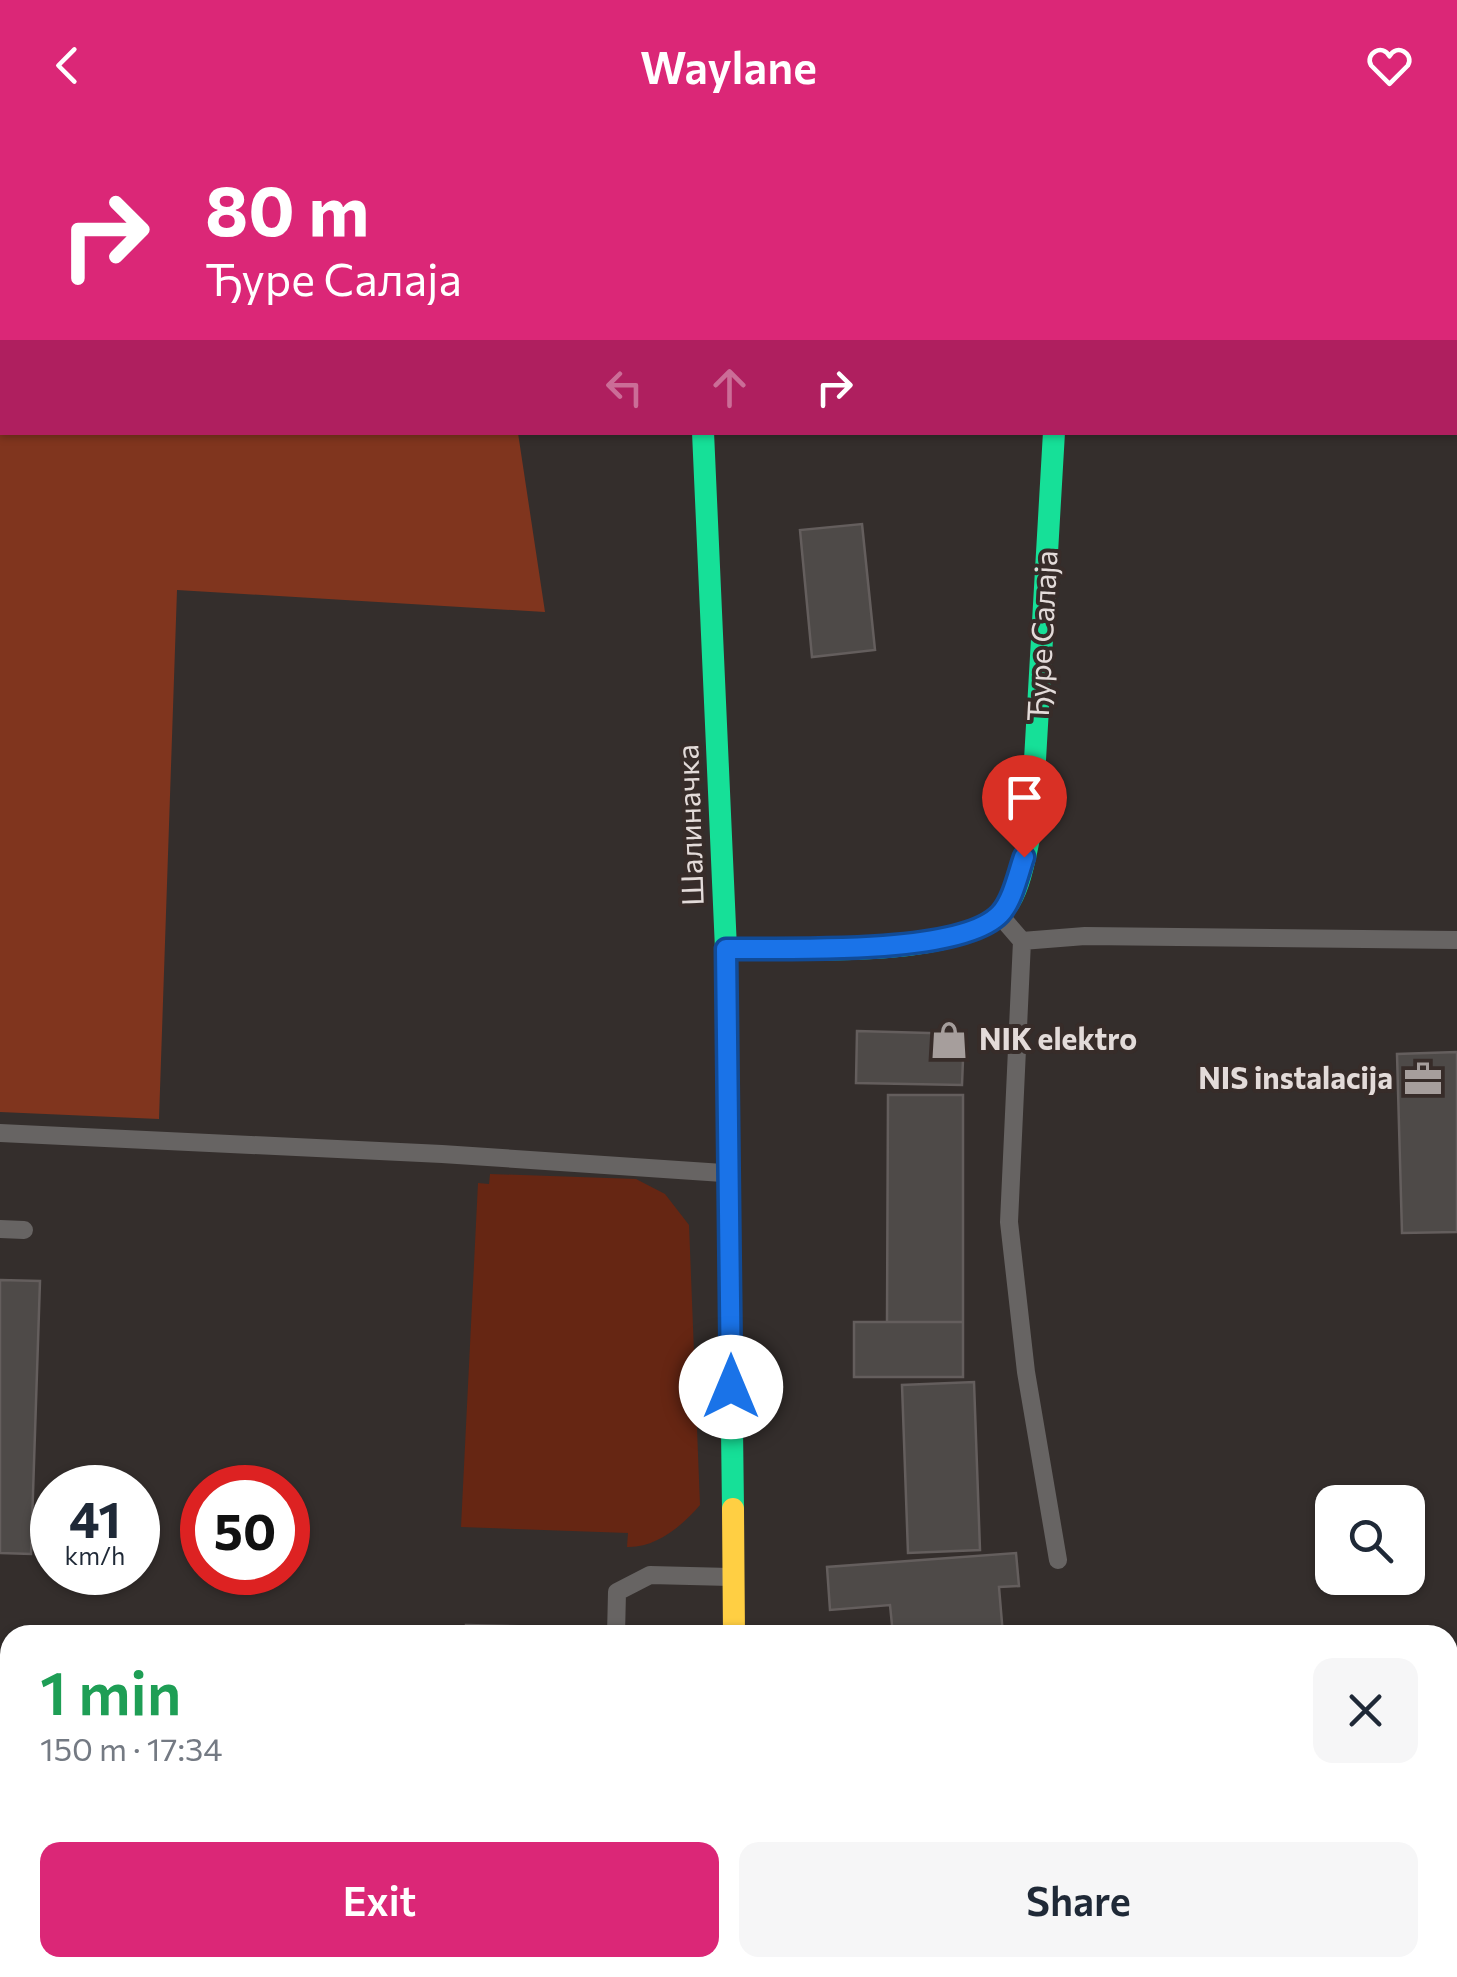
<!DOCTYPE html>
<meta charset="utf-8">
<style>
body{margin:0;font-family:Commissioner,sans-serif;background:#f6f6f7;color:#1f2937;height:100vh;display:flex;flex-direction:column;font-size:38px;white-space:nowrap}
*{box-sizing:border-box;margin:0}
p{font-size:32px;color:#747a83}
.icon{flex:none;width:55px;height:55px;fill:none;stroke:currentColor;stroke-width:2;stroke-linecap:round;stroke-linejoin:round}
.map{position:relative;flex:1;overflow:hidden}
.panel{position:absolute;left:0px;top:1495px;width:1458px;height:352px;display:flex;flex-direction:column;background:#fff;border-radius:30px 30px 0 0;box-shadow:0 2px 8px #0004}
.panel>*{flex:none}
.top-card{position:absolute;left:0px;top:0px;width:1458px;height:305px;box-shadow:0 2px 8px #0004;background:#db2777;color:#fff;overflow:hidden}
.controls{position:absolute;left:1315px;top:1355px;display:grid;gap:20px}
.controls a{display:grid;place-items:center;width:110px;height:110px;border-radius:20px;background:#fff;box-shadow:0 2px 8px #0004;font-size:50px}
.speed{position:absolute;left:30px;top:1335px;display:flex;gap:20px;font-size:50px;font-weight:700;text-align:center}
.speed>*{display:grid;place-content:center;width:130px;height:130px;border-radius:50%;background:#fff;box-shadow:0 2px 8px #0004;line-height:1}
.speed small{font-size:25px;font-weight:400}
.speed .limit{border:15px solid #d22;background:#fff;color:#111}
.pin{position:absolute;display:grid;place-items:center;width:85px;height:85px;color:#fff;margin:-102px -42px;border-radius:50% 50% 50% 0;rotate:-45deg;box-shadow:0 0 10px #0007}
.pin .icon{rotate:45deg}
.me{position:absolute;width:110px;margin:-55px;rotate:0deg;stroke-linejoin:round;filter:drop-shadow(0 0 8px #0008)}
.turn{display:flex;align-items:center;gap:35px;height:210px;padding:0 40px;font-size:45px}
.turn .icon{width:130px;height:130px;stroke-width:2.5}
.turn b{display:block;font-size:70px;line-height:85px}
.lanes{display:flex;align-items:center;height:95px;padding:0 40px;background:#0003;justify-content:center;gap:50px;direction:ltr}
.lanes .off{opacity:.35}
.round{display:grid;place-items:center;flex:none;width:105px;height:105px;border-radius:20px;background:#f6f6f7}
.head{display:flex;align-items:center;justify-content:space-between;height:170px;padding:0 40px}
h1{font-size:60px;font-weight:600;line-height:75px;color:#1e9e55}
.cta{display:flex;gap:20px;margin-top:auto;padding:20px 40px}
.cta a{flex:1;height:115px;border-radius:20px;background:#db2777;color:#fff;font-size:40px;font-weight:600;line-height:115px;text-align:center}
.cta a+a{background:#f6f6f7;color:#1f2937}
header{display:flex;justify-content:space-between;align-items:center;height:130px;padding:0 40px;background:#db2777;color:#fff;font-size:45px;font-weight:600}
.map>svg:first-child{display:block}
</style>
<header><svg class="icon" aria-label="back" viewBox="0 0 24 24"><path d="M15 5l-7 7 7 7"/></svg>Waylane<svg class="icon" aria-label="heart" viewBox="0 0 24 24"><path d="M12 20l-8-8c-3-5 5-10 8-4 3-6 11-1 8 4z"/></svg></header>
<div class="map">
<svg width="1457" height="1847" viewBox="0 0 1457 1847">
<rect width="100%" height="100%" fill="#342e2c"/>
<path fill="#662613" d="M490 1044 636 1049 665 1064 689 1095 700 1375C682 1396 656 1418 627 1417L628 1403 461 1397 478 1053 489 1054Z"/>
<path fill="#80351e" d="M0 0H471L2 2V302L518 303 545 482 177 460 159 989 0 982Z"/>
<g fill="none" stroke-linecap="round" stroke-linejoin="round">
<path stroke="#2e0604" stroke-width="10" d="M869 1838 870 1847"/>
</g>
<path fill="#4e4a48" stroke="#645e5d" stroke-width="2.5" d="M862 394 875 520 812 527 800 400Z
M857 901 964 904 962 955 856 953Z
M1457 922V1102L1402 1103 1397 924Z
M888 965H963V1192H887Z
M0 1150 40 1151 31 1424 0 1423Z
M854 1192H963V1247H854Z
M974 1252 980 1420 908 1423 902 1255Z
M1016 1423 1019 1456 999 1457 1003 1505H893L890 1475 830 1480 827 1437Z
M466 1495 602 1498V1505H466Z
M0 1726H10V1838H590L589 1847H0Z"/>
<g fill="none" stroke-linecap="round" stroke-linejoin="round">
<path stroke="#676463" stroke-width="18" d="M1003 789 1022 811 1009 1092 1026 1242 1058 1430
M1022 811 1085 806 1457 810
M0 1003 442 1024 723 1043
M0 1099 24 1100
M616 1505 617 1462 650 1445 730 1447
M610 1847V1838"/>
<path stroke="#676463" stroke-width="38" d="M1072 2V0"/>
<path stroke="#16e098" stroke-width="22" d="M703 302 726 819 733 1379
M726 819C794 819 946 829 999 785 1020 767 1025 725 1031 699L1054 302
M733 1838V1847"/>
<path stroke="#ffcf43" stroke-width="22" d="M733 1379 734 1505"/>
<path stroke="#f24e42" stroke-width="22" d="M684 0 685 2"/>
</g>
<g fill="none" stroke-linecap="round" stroke-linejoin="round">
<g stroke="#114b97" stroke-width="25">
<path id="route" d="M731 1257 726 819C786 818 960 826 1000 784 1013 770 1018 744 1024 727"/>
</g>
<use href="#route" stroke="#1a73e8" stroke-width="18"/>
</g>
<defs>
<g id="shop-bare" transform="scale(3)"><path d="M-5-2.5h2.3a2.7 3.5 0 0 1 5.4 0H5L5.5 6h-11ZM-1.5-2.5h3a1.5 2.3 0 0 0-3 0Z" fill="#a69e9c" stroke="#372c29" stroke-width="2.5" paint-order="stroke"/></g>
<g id="office-bare" transform="scale(3)"><path d="M-6-3h4V-5.5h4V-3h4V5H-6ZM-1-4.5V-3h2v-1.5ZM-6 0V1H6V0Z" fill="#a69e9c" stroke="#372c29" stroke-width="2.5" paint-order="stroke"/></g>
</defs>
<g fill-rule="evenodd">
<use href="#shop-bare" x="949" y="910"/>
<use href="#office-bare" x="1423" y="949"/>
</g>
<g text-anchor="middle" stroke-width="8" stroke-linejoin="round" paint-order="stroke">
<g font-size="30" fill="#e3dbd9" stroke="#372c29">
<text transform="translate(1043 506) rotate(-87)" y="10">Ђуре Салаја</text>
<text transform="translate(691 695) rotate(-92)" y="10">Шалиначка</text>
</g>
<g font-size="30" font-weight="bold" fill="#e3dbd9" stroke="#372c29" text-anchor="start">
<text x="979" y="920">NIK elektro</text>
<text x="1393" y="959" text-anchor="end">NIS instalacija</text>
</g>
</g>
</svg>
<div class="controls">
<a><svg class="icon" aria-label="search" viewBox="0 0 24 24"><circle cx="10" cy="10" r="6"/><path d="M15 15l6 6"/></svg></a>
</div>
<div class="speed"><div>41<small>km/h</small></div><div class="limit">50</div></div>
<div class="pin" style="left:1024px;top:727px;background:#d93025"><svg class="icon" aria-label="arrive" viewBox="0 0 24 24"><path d="M6 21V4h12l-3 4 3 4H6"/></svg></div>
<svg class="me" style="left:731px;top:1257px" viewBox="-20 -20 40 40"><circle r="19" fill="#fff"/><path d="M0-13L10 11 0 6-10 11z" fill="#1a73e8"/></svg>
<div class="top-card">
<div class="turn"><svg class="icon" aria-label="right" viewBox="0 0 24 24"><path d="M7 20v-9h11M14 6l5 5-5 5"/></svg><div><b>80 m</b>Ђуре Салаја</div></div>
<div class="lanes"><svg class="icon off" aria-label="left" viewBox="0 0 24 24"><path d="M17 20v-9H6M10 6l-5 5 5 5"/></svg><svg class="icon off" aria-label="ahead" viewBox="0 0 24 24"><path d="M12 20V5M6 11l6-6 6 6"/></svg><svg class="icon" aria-label="right" viewBox="0 0 24 24"><path d="M7 20v-9h11M14 6l5 5-5 5"/></svg></div>
</div>
<section class="panel">
<div class="head"><div><h1>1 min</h1><p>150 m · 17:34</p></div><a class="round"><svg class="icon" aria-label="close" viewBox="0 0 24 24"><path d="M6 6l12 12M18 6L6 18"/></svg></a></div>
<div class="cta"><a>Exit</a><a>Share</a></div>
</section>
</div>
